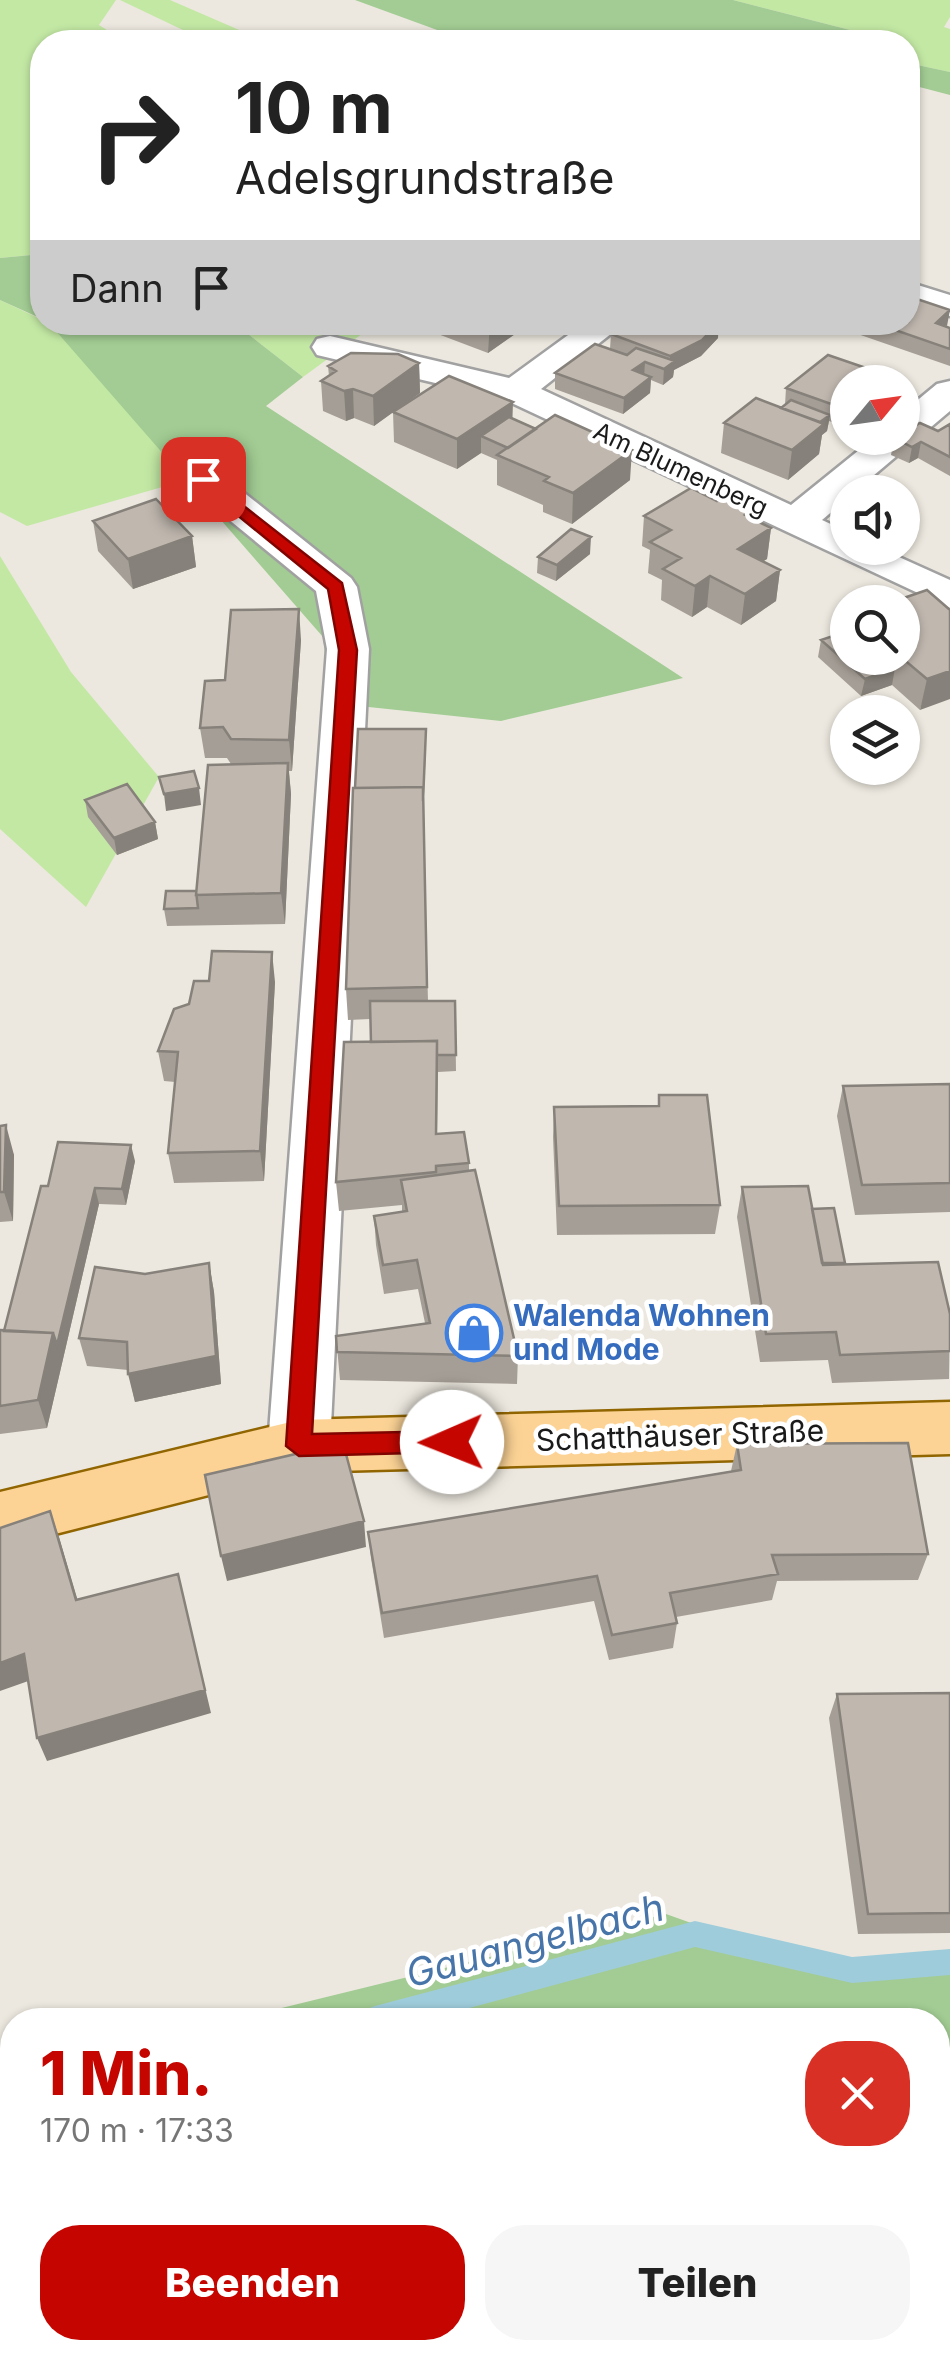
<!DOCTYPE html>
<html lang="de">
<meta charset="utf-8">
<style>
body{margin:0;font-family:Inter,sans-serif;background:#f6f6f6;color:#222;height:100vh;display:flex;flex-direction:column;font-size:38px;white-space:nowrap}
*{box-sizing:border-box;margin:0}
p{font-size:32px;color:#767676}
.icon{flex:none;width:55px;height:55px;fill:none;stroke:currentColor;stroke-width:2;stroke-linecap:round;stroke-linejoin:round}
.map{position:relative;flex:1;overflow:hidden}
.panel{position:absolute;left:0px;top:2008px;width:950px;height:352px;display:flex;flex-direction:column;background:#fff;border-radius:40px 40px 0 0;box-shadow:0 2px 8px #0004}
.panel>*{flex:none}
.top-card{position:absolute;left:30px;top:30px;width:890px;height:305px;border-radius:40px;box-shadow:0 2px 8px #0004;background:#fff;color:#222;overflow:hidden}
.needle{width:65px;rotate:61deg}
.buttons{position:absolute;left:830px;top:365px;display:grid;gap:20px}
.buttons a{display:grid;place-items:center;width:90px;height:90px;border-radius:50%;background:#fff;box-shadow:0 2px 8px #0004;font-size:50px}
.pin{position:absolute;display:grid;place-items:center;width:85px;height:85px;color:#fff;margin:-42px;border-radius:20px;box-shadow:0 5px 15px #0006}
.me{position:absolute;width:110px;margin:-55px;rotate:269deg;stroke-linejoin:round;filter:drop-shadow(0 0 8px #0008)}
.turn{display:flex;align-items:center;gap:35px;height:210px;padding:0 40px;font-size:45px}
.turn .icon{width:130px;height:130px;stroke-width:2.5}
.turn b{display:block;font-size:70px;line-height:85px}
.then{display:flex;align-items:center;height:95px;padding:0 40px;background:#0003;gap:20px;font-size:38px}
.round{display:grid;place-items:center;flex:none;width:105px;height:105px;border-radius:40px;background:#f6f6f6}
.head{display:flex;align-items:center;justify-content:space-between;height:170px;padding:0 40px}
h1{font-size:60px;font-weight:800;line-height:75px;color:#c50600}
.primary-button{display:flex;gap:20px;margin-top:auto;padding:20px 40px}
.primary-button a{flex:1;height:115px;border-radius:40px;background:#c50600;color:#fff;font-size:40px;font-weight:800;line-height:115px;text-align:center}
.primary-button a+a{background:#f6f6f6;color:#222}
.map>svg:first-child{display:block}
</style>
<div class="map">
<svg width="950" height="2358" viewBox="0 0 950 2358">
<rect width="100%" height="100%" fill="#ece8df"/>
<path fill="#c3e8a4" d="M0 0H116L99 25 126 42H42V254L0 258Z
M120 0H170L267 42H208Z
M733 0H950V17L944 27 950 29V72L908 63V42H869L858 32Z
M0 300 49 323 190 479 27 526 0 512Z
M234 323H377L303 377Z
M0 556 71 672 159 777 86 907 0 829Z"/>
<path fill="#a2cc93" d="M355 0H733L858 32 869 42H470Z
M908 63 950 72V95L908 84Z
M42 254V319L0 300V258Z
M49 323H234L303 377 266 406 683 678 501 721 331 703 323 637Z
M666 1914 854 1981 950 1974V2321L938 2323V2020H232Z
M12 2100V2307L0 2313V2105Z
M533 2348H840L798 2358H536Z"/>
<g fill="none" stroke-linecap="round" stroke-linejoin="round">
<path fill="#9fccdb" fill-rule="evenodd" d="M695 1921 852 1957 950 1949V1975L852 1983 695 1947 425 2020H361L365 2010 375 2006Z
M12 2103V2131L0 2135V2107Z"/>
<g stroke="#a1a1a1" stroke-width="5">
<path id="minor" d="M908 282 950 295V316L908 303Z
M586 322H626L541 389 791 505 874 438H902V413L937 384 950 381V411L854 492H848V498L822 520 848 532V548H879L950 580V608L503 399 317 355 312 347 317 339 330 336 509 378Z
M203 467 217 471 351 578 357 587 369 649 330 1446 321 1465 299 1472 277 1465 268 1446 327 649 316 591 189 487 184 479 189 471Z"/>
</g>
<g stroke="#916500" stroke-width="5">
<path id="major" d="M950 1402V1454L299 1472 0 1548V1492L299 1420Z"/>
</g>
<use href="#minor" fill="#fff" fill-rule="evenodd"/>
<use href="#major" fill="#fcd395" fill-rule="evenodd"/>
</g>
<path fill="#a59e96" d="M422 322H532L488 353 422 328Z
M623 322H734L733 327 724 335 718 333V338L701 356 674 370 673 377 663 385 651 380 650 393 623 414 555 389V373L610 349 611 334Z
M823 322H908L950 328V366Z
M828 355 898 379V382H848V428L829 421 827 431 822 435 819 454 788 480 721 453 724 423 756 398 781 408 785 405 786 388Z
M419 363 420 393 398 408 512 419 630 480 572 524 543 512V505L497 485V460L481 453 457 469 394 442 393 412 374 426 354 418 346 421 323 411 321 381 329 376 328 366Z
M950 424V476L918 458 909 463 891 455 894 438 938 431Z
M717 501 753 510 752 519 771 528 767 559 762 561 780 570 776 601 741 625 707 607 692 617 661 600 662 580 648 573 650 550 642 546 644 516Z
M93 521 192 536 196 567 133 589 98 551Z
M590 554 556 581 537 573 538 557Z
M950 610 920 710 892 685 861 696 818 657 821 640 848 658H902Z
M301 640 292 771H289L291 794 285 924 167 926 164 909 196 891 231 764 227 758H205L200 728 225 680Z
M426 746 423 818 428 1001H455L456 1071 438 1072 437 1134 469 1163V1171L518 1356 517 1384 340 1380 336 1336 425 1323 418 1289 384 1294 376 1245 374 1216 402 1212V1205L339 1211 336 1182 371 1042 370 1019 348 1020 346 989Z
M85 800 155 822 158 839 117 855 88 817Z
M275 982 264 1181 174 1183 168 1153 175 1082 164 1081 158 1051Z
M950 1084V1212L855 1215 837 1116 843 1086Z
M659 1095 720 1205 715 1234 557 1235 553 1137 554 1107 658 1106Z
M0 1126 14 1155 13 1221 0 1222Z
M135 1161 126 1205 99 1204 47 1428 0 1434V1330L4 1331 48 1186Z
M742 1187 812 1209 845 1264 950 1314 949 1379 832 1383 828 1360 760 1362 737 1217Z
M209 1263 214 1292 221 1384 135 1402 128 1370 87 1366 79 1338 145 1274Z
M737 1444 928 1554 918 1580 777 1581 772 1600 676 1617 677 1623 673 1648 609 1660 594 1601 384 1638 371 1558 368 1532 731 1471Z
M950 1693V1933L858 1934 829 1718 837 1694Z"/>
<path fill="#86817a" d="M950 310 947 326 936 323Z
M490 322H532L488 353Z
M719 322 718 338 701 356 674 370 673 377 663 385 664 369 670 365V356Z
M725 322H734L733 327 724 335Z
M645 362 644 378 633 370Z
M419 363 420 393 374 426 373 396Z
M651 377 650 393 623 414 624 398Z
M353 389 354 418 346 421 344 391Z
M513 402 512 432 481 436V453L457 469V439Z
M830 415 827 431 822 435 819 454 788 480 792 450 808 432Z
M921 442 918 458 909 463 912 447Z
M632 450 630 480 572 524 573 493Z
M771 528 767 559 735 580 738 549Z
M192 536 196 567 133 589 128 559Z
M591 537 590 554 556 581 557 565Z
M780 570 776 601 741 625 745 594Z
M710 576 707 607 692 617 695 586Z
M299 609 301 640 292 771 289 740Z
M895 668 892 685 861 696 865 679Z
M950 671V699L920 710 927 679Z
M288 763 291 794 285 924 281 893Z
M199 788 201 805 166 811 164 794Z
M155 822 158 839 117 855 114 838Z
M272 952 275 982 264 1181 260 1151Z
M6 1125 14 1155 13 1221 4 1192Z
M131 1145 135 1161 126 1205 122 1189Z
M95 1188 99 1204 47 1428 38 1400 53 1333Z
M209 1263 214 1292 221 1384 135 1402 128 1374Z
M50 1511 59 1537 85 1625 76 1600Z
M364 1521 366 1547 227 1581 221 1556Z
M178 1574 211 1713 47 1761 37 1738Z
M24 1654 34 1679 0 1691V1663Z"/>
<path fill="#c0b8af" stroke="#86817a" stroke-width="2.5" d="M908 296 950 310 936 323 950 328V349L872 322H908Z
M623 322H719L702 340 670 356 611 334Z
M595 344 627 355 636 348 675 361 664 369 645 362 633 370 651 377 624 398 555 373Z
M351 353 398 354 419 363 373 396 353 389 344 391 321 381 336 371 328 366Z
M828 355 898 379 894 382H848V410L786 388Z
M449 376 513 402 457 439 393 412Z
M756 398 824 424 792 450 724 423Z
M791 400 830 415 820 422 781 408Z
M555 415 632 450 573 493 544 481 549 477 497 455Z
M509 417 536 429 508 448 481 436Z
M920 423 938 431 950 424V457L921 442 912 447 894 438H902V433Z
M691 488 717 501 726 496 753 510 745 515 771 528 738 549 780 570 745 594 710 576 695 586 663 569 681 558 650 542 671 530 644 516Z
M156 499 192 536 128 559 93 521Z
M571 529 591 537 557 565 538 557Z
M927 590 950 610V671L927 679 902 658V602H892Z
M299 609 289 740 231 739 223 727 200 728 205 681 225 680 231 610Z
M848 631V658H883L895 668 865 679 821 640Z
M358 729H426L423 801V787L355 788Z
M288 763 281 893 196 895 208 765Z
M194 771 199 788 164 794 159 777Z
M127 784 155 822 114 838 85 800Z
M423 787 427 987 346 989 353 788Z
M166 891H196L198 908 164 909Z
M212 951 272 952 260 1151 168 1153 178 1052 158 1051 174 1009 189 1004 194 981H209Z
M370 1001H455L456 1055H437V1041L371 1042Z
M437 1041 436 1134 464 1132 469 1163 436 1166V1172L336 1182 344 1042Z
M950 1084V1183L862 1185 843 1086Z
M659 1095H707L720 1205 559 1206 554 1107 659 1106Z
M6 1125 4 1192H0V1126Z
M58 1142 131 1145 122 1189 95 1188 57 1345 53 1333 4 1331 41 1186H48Z
M475 1170 518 1356 337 1352 336 1336 430 1323 417 1260 383 1265 374 1216 407 1211 401 1180Z
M808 1186 823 1265 938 1262 950 1314V1351L840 1355 836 1332 766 1334 742 1187Z
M834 1208 845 1263H822L812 1209Z
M209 1263 216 1356 128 1374 127 1342 79 1338 95 1267 145 1274Z
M0 1330 53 1333 38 1400 0 1406Z
M343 1443 364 1521 221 1556 205 1475Z
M908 1443 928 1554 772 1555 778 1574 670 1593 677 1623 612 1635 597 1576 382 1613 368 1532 741 1470 737 1444Z
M50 1511 76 1600 178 1574 205 1690 37 1738 24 1654 0 1663V1528Z
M950 1693V1913L868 1914 837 1694Z"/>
<path fill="#c50600" stroke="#800400" stroke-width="2.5" d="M203 474 342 583 357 650 312 1434 452 1431 465 1442 452 1452 299 1456 286 1446 339 650 328 589 198 483V476Z"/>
<defs>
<g id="shop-ring" transform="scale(2.875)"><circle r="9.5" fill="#fff" stroke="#3f7fe0" stroke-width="1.5"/><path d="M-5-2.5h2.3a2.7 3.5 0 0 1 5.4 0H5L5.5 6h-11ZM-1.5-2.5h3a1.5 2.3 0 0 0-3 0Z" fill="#3f7fe0"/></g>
</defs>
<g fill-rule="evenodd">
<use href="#shop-ring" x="474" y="1333"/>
</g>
<g text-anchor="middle" stroke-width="9" stroke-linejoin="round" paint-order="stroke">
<g font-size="25" fill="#1a1a1a" stroke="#fff">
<text transform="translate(681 469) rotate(25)" y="9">Am Blumenberg</text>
</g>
<g font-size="30" font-weight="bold" fill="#366cbe" stroke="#fff" text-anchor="start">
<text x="513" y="1326">Walenda Wohnen<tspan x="513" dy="34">und Mode</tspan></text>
</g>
<g font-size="30" fill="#1a1a1a" stroke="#fff">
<text transform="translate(680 1436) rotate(-2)" y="10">Schatthäuser Straße</text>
</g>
<g font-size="38" font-style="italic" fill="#4875a9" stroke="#fff">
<text transform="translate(535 1941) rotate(-15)" y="13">Gauangelbach</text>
</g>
</g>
</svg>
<div class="buttons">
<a><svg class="needle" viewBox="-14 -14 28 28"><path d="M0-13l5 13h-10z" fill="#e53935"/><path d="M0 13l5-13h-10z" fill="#767676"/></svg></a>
<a><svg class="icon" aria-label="sound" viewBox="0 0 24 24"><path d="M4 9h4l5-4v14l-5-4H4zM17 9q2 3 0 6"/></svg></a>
<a><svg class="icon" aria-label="search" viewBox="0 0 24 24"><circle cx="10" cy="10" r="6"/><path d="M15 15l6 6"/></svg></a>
<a><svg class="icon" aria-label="layers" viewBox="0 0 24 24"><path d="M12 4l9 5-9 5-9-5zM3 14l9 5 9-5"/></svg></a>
</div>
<div class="pin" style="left:203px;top:479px;background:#d93025"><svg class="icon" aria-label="arrive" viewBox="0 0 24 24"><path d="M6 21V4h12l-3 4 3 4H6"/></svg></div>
<svg class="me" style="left:452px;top:1442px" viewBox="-20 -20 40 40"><circle r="19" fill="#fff"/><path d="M0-13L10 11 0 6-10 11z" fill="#c50600"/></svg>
<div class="top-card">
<div class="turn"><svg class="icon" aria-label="right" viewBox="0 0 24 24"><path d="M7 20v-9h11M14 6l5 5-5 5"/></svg><div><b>10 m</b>Adelsgrundstraße</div></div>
<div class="then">Dann<svg class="icon" aria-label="arrive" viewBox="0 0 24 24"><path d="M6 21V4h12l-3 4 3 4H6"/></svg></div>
</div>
<section class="panel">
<div class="head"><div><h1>1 Min.</h1><p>170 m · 17:33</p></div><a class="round" style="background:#d93025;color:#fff"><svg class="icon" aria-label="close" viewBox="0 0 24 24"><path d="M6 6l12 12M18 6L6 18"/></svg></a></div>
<div class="primary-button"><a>Beenden</a><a>Teilen</a></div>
</section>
</div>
